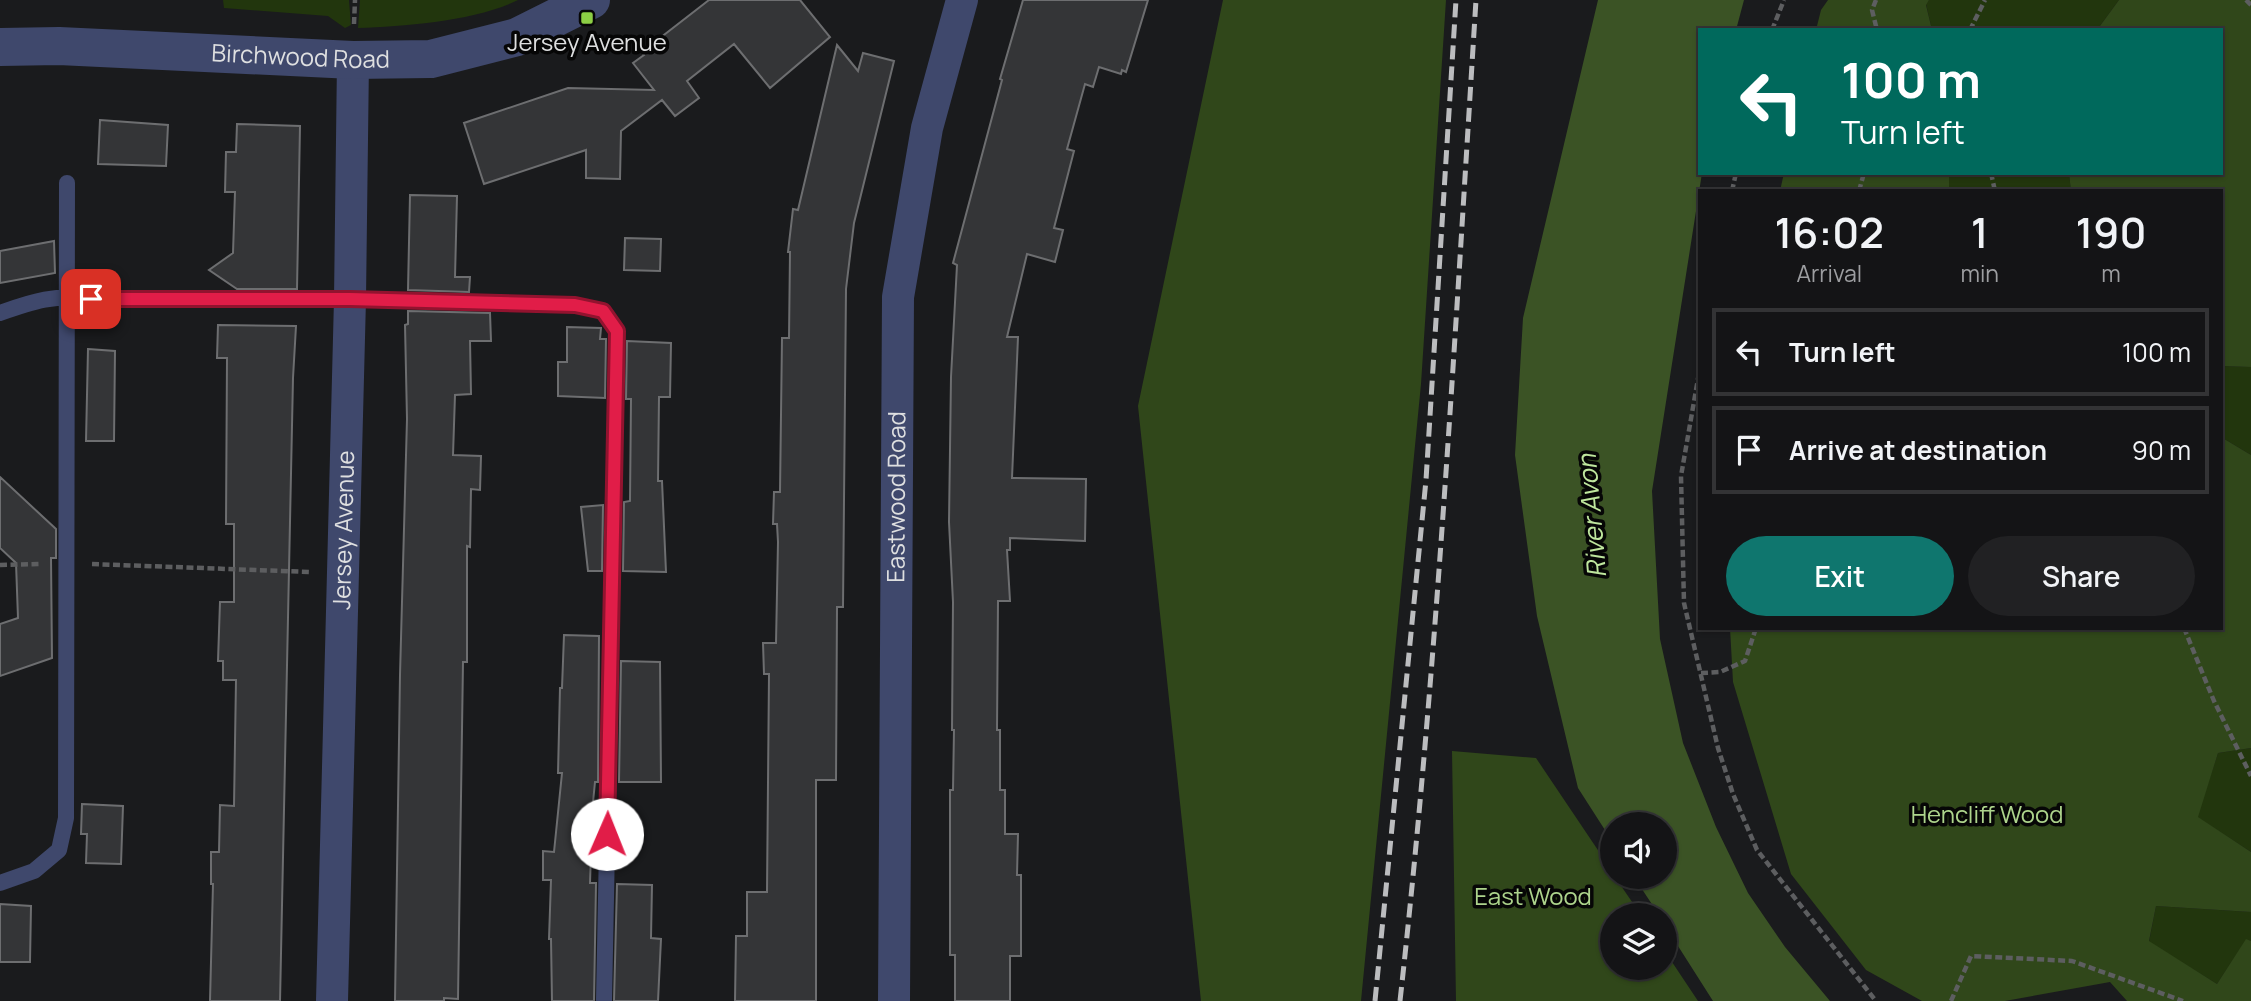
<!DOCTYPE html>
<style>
body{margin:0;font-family:Manrope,sans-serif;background:#212123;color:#f1f3f6;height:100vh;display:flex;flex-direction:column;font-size:26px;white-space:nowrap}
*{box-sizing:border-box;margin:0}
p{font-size:23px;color:#9d9ea1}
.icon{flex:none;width:38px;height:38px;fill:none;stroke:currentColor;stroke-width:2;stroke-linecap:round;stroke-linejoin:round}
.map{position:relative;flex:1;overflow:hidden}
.panel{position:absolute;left:1698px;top:189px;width:525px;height:441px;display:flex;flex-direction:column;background:#141416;border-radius:0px;box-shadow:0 2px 5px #0004,0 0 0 2px #333335}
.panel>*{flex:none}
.guide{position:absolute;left:1698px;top:28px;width:525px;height:147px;border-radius:0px;box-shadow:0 2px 5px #0004,0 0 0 2px #333335;background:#00695c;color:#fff;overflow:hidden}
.controls{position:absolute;left:1600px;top:812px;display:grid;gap:14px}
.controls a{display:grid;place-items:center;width:77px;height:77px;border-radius:50%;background:#141416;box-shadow:0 2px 5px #0004,0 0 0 2px #333335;font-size:35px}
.pin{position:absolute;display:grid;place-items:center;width:60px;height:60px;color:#fff;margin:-30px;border-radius:14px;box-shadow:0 4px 10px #0006}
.me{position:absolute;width:77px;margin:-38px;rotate:1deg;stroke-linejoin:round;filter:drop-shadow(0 0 5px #0008)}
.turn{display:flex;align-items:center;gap:24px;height:147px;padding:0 28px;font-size:32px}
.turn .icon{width:91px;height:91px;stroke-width:2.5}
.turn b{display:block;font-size:49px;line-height:60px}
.eta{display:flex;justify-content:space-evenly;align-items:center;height:119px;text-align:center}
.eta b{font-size:42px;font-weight:600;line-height:49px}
.primary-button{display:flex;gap:14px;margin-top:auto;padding:14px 28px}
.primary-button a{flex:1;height:80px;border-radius:42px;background:#0f766e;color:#fff;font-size:28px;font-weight:600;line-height:80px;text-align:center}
.primary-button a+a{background:#212123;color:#f1f3f6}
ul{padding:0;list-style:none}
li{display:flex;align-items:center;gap:21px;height:88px;margin:0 14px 10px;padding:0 14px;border:4px solid #333335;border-radius:0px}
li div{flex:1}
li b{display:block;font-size:26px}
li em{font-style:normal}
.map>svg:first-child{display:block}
</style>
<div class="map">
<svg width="2251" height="1001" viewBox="0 0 2251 1001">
<rect width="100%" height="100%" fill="#1a1b1d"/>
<path fill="#22360d" d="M223 0H349L351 25 345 28 328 16 224 8Z
M360 0H518C476 21 406 26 358 28Z
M1929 0H2119L2097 30H1932L1926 4Z
M1949 173H2069L2071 191H1949Z
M2221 366 2251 367V455L2221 437Z
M2251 748V852L2197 817 2218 753Z
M2156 906 2251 912V941L2246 940 2217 984 2149 942Z"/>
<path fill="#30471a" d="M1223 0H1446L1421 384 1361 1001H1201L1138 406Z
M1828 0H1929L1926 5 1932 30H1816L1821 10Z
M2119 0H2251V367L2221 366V191H2071L2069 173H2221V30H2097Z
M1784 173H1949V191H1780Z
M2221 437 2251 455V748L2218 753 2198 817 2251 852V912L2156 906 2149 941 2217 984 2246 939 2251 941V1001H2127L2110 982 2005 1001H1922L1866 970 1791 874 1733 682 1730 628H2221Z
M1452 751 1536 758 1612 871V877H1615L1641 915H1612V968H1664V950L1698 1001H1456Z"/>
<path fill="#3b5325" d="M1598 0H1744L1736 30H1699V173H1702L1652 491 1660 639 1683 743 1716 827 1748 893 1785 947 1830 1001H1713L1664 924V915H1659L1634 877H1664V824H1612V841L1578 788 1537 616 1515 455 1523 318Z"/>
<path fill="#343537" stroke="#6d6e70" stroke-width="2" d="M709 0H800L830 37 770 88 734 44 687 81 699 98 675 116 662 100 621 131 620 179 586 178V150L484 184 464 123 568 88 654 90 633 63 644 55 642 52Z
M1023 0H1148L1126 72 1122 70 1121 74 1099 67 1093 87 1085 84 1067 149 1074 151 1054 228 1063 230 1055 262 1027 254 1007 337H1018L1012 478 1086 479 1085 541 1010 538V550H1007L1010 601H998L997 730H1000V790H1005V834H1018L1017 875H1021V956H1010V1001H955V955H950V790H953L954 730H952L953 602 949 522 951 377 957 265 953 263 1002 80 1000 79Z
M837 45 858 71 863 53 894 61 854 223 846 289 843 607H837L836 780H816V1001H735L736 936H747V892H767L769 674H764L763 643H776L778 542 777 524H773L774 492H780L782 338H789L790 252H788L793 209 798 210Z
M100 120 168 125 166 166 98 164Z
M237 124 300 126 297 289H237L209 270 233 253 235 192H225L226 152H236Z
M410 195 457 196 455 277H470L469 292 408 290Z
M625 238 661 239 660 271 624 270Z
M54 241 55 273 0 283V251Z
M408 311 490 313 491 341H470L471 394 455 395 453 455 481 456 480 490 471 489 470 547 467 546V662H463L458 999 444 998V1001H395L400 675 407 419 405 325 408 324Z
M218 325 296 326 293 378 280 1001H210L213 884H211V852H219L220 805 234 806 236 680H223V661H218L220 602H234V524H226L227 358H217Z
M567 327 601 328 600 339H606L605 398 558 396V362H567Z
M627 341 671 343 670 397H659L658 481H662L666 572 623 571 624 502 630 501 631 399H626Z
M88 349 115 351 114 441H86Z
M0 477 56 529V558H51L52 658 0 676V624L18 618 16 563 0 548Z
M603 505 602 571H588L581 507Z
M564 635 599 636 598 782H595L588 853H591L590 883H596L594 1001H552L551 939H549L551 880H543V851L554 852 562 773H558L560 688H562Z
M621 661 660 662 661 782H619Z
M82 804 123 806 121 864 86 863 87 834H81Z
M617 884 652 885 651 938 661 939 658 1001H614Z
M0 904 31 906 30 962H0Z"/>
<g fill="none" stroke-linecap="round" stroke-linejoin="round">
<path stroke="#5d5e60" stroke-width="4.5" stroke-dasharray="7 3.5" stroke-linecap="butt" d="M1876 0 1872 10 1877 30
M2246 0 2251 5
M354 24 355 0
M1772 30 1784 0
M1970 30 1985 0
M1991 173 1995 191
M1732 191 1736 173
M1859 191 1864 173
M1699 373 1681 476 1684 603 1718 748 1733 794 1757 850 1876 1001
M92 564 310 572
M0 565 41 564
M2184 628 2214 701 2251 776
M1701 673 1720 672 1745 661 1756 628
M1951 1001 1971 956 2072 961 2183 1001"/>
<path stroke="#3f486c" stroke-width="16" d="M0 313C33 301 56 294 91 299H350L575 305 603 311 617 331 604 1001
M0 883 34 871 59 850 66 818 67 183"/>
<g stroke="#3f486c" stroke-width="32">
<path id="s1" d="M332 1001 350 299 353 60"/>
<path id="s2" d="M894 1001 898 297 927 128 962 0"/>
</g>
<path stroke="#3f486c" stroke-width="38" id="s3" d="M0 47 59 46 353 60 431 59 517 37 591 0"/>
<path stroke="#bcbdbf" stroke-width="5" stroke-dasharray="14 7" stroke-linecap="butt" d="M1375 1001 1426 480 1456 0
M1400 1001C1437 668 1455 334 1476 0"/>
</g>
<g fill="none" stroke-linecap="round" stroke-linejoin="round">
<g stroke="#92132f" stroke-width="18">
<path id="route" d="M91 299H350L575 305 603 311 617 331 607 834"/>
</g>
<use href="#route" stroke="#e11d48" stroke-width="12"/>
</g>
<rect fill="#8cce45" stroke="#060606" stroke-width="2.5" x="580" y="11" width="14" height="14" rx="3.5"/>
<g text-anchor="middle" stroke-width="7" stroke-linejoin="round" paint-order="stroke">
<g font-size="24" fill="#dedfe0" stroke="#060606">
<text x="587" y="51">Jersey Avenue</text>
</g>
<g font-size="24" fill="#dedfe0" stroke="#060606">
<text dy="8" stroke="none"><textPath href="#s3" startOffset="301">Birchwood Road</textPath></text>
<text dy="8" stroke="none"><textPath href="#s2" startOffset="504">Eastwood Road</textPath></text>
<text dy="8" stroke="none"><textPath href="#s1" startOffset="471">Jersey Avenue</textPath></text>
</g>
<g font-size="24" fill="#add48c" stroke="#060606">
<text x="1987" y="823">Hencliff Wood</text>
<text x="1533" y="905">East Wood</text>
</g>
<g font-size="26" font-style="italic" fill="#bfe79e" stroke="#060606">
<text transform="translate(1592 516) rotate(-95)" y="9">River Avon</text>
</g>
</g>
</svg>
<div class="controls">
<a><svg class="icon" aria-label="sound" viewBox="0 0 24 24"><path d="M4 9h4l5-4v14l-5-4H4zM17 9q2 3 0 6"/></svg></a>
<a><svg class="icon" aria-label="layers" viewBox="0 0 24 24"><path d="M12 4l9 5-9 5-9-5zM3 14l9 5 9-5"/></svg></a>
</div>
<div class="pin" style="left:91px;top:299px;background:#d93025"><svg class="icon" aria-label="arrive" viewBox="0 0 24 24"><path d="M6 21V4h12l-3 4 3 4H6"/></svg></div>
<svg class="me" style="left:607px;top:834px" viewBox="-20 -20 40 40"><circle r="19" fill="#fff"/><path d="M0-13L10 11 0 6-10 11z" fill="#e11d48"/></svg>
<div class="guide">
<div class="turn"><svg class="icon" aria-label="left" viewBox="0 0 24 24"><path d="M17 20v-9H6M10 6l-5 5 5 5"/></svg><div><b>100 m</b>Turn left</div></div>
</div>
<section class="panel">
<div class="eta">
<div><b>16:02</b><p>Arrival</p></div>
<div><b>1</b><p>min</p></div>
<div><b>190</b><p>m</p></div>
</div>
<ul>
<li><svg class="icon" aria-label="left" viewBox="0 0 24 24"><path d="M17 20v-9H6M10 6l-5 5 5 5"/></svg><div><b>Turn left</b></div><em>100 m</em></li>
<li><svg class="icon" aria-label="arrive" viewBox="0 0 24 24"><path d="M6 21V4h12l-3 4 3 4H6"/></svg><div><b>Arrive at destination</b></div><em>90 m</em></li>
</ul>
<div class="primary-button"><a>Exit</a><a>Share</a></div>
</section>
</div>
